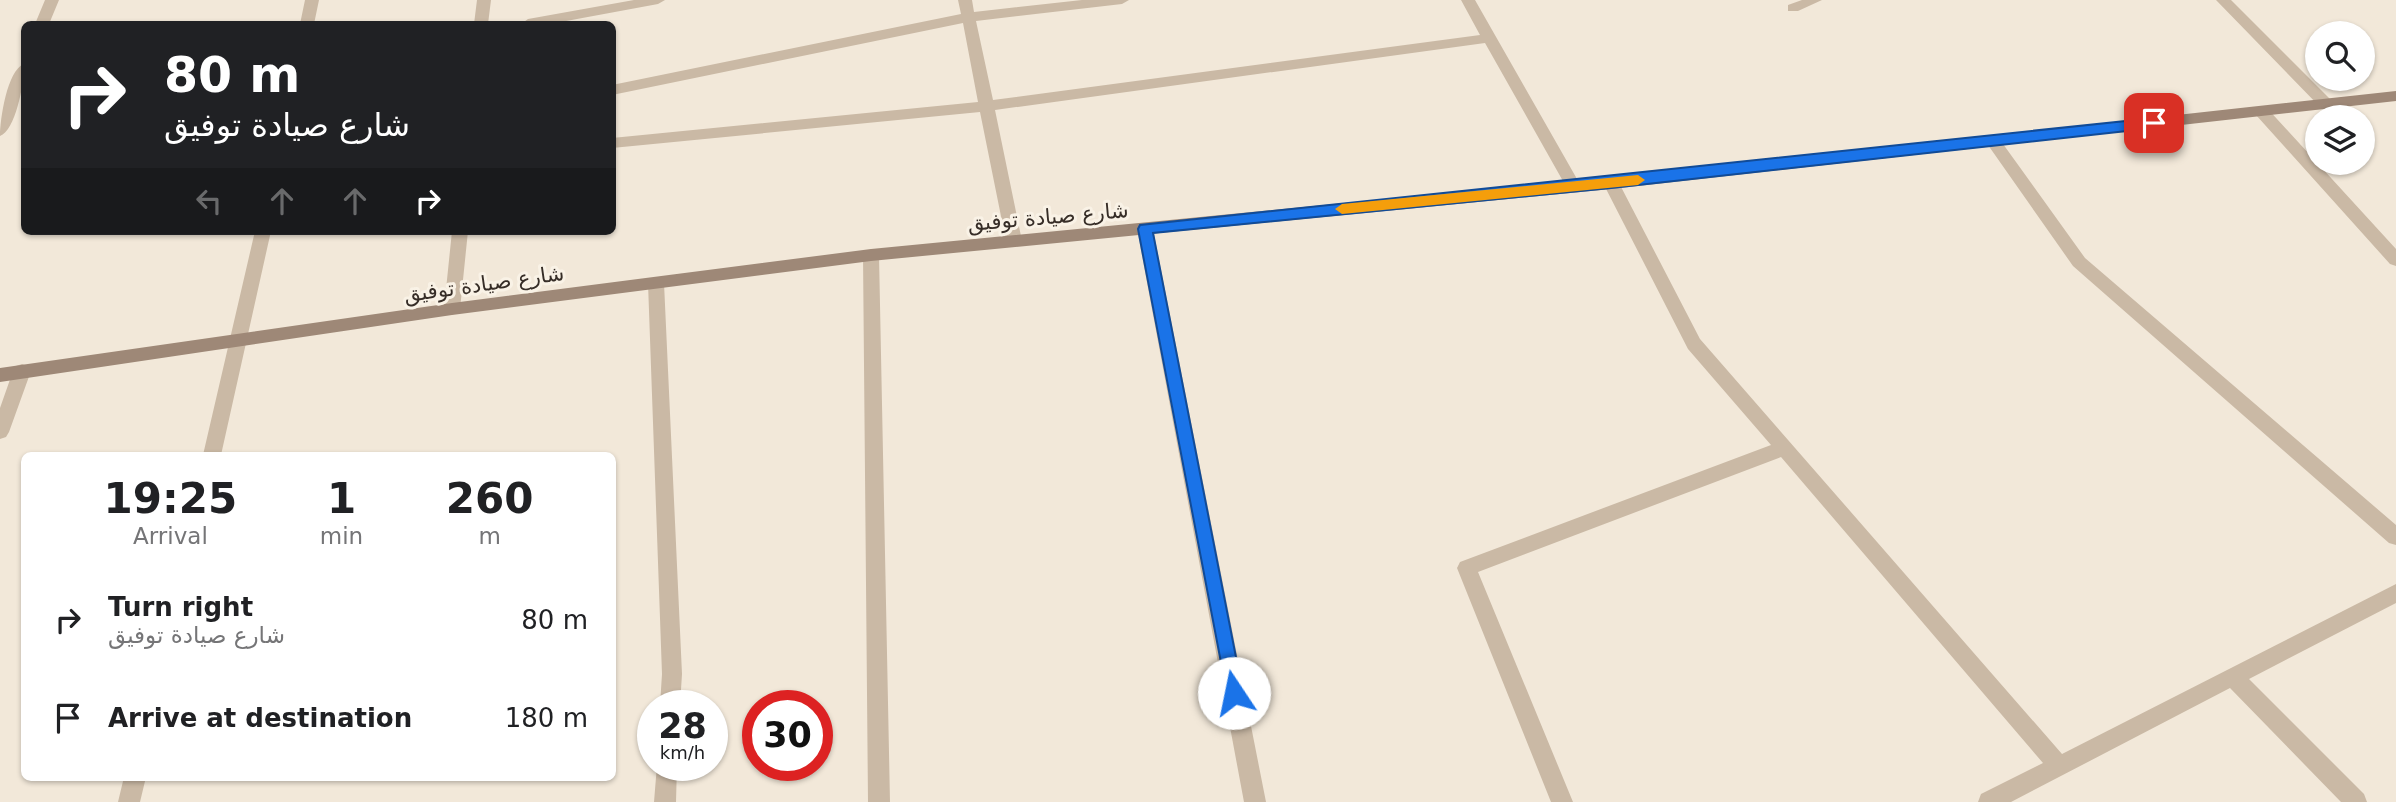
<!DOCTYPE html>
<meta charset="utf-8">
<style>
body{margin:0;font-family:"DejaVu Sans","Noto Sans Arabic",sans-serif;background:#f2f2f2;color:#202124;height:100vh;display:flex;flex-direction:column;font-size:26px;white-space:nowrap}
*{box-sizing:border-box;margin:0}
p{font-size:23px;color:#757577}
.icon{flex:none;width:38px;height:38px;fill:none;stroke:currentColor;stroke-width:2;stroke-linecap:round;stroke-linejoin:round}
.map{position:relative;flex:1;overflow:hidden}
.drawer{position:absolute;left:21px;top:452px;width:595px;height:329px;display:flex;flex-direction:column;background:#fff;border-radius:10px;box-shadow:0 2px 5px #0004}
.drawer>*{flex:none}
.top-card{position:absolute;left:21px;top:21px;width:595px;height:214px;border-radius:10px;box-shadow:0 2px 5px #0004;background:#202124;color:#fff;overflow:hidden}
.controls{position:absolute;left:2305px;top:21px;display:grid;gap:14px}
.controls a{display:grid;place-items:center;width:70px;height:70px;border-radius:50%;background:#fff;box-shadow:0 2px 5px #0004;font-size:35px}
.speed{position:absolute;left:637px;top:690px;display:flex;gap:14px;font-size:35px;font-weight:700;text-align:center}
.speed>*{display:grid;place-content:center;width:91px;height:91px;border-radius:50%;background:#fff;box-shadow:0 2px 5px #0004;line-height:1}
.speed small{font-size:18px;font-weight:400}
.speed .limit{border:10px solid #d22;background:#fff;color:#111}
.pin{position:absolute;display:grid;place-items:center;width:60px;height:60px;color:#fff;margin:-30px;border-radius:14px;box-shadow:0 4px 10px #0006}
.me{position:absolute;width:77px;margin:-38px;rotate:349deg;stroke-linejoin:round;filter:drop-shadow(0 0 5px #0008)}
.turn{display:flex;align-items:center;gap:24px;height:147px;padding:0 28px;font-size:32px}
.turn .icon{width:91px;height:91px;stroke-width:2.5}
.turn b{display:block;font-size:49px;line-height:60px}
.lanes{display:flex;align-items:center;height:66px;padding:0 28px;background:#0003;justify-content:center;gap:35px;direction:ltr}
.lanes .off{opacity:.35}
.eta{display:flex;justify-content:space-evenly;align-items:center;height:119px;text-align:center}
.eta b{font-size:42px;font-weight:600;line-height:49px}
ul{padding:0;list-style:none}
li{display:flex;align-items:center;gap:21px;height:98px;padding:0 28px}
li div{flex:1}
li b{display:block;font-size:26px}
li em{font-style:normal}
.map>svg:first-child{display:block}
</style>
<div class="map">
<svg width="2396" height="802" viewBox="0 0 2396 802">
<rect width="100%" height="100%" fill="#f2e8d9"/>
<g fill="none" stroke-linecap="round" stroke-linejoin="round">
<path fill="#cab9a5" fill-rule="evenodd" d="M45 0H59L49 24H35Z
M305 0H319L314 24H300Z
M477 0H491L488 24H474Z
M634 0H665L658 4 550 24H521L528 19Z
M958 0H972L974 12 1082 0H1129L1122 4 976 21 993 100 1480 35 1461 0H1475L1581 186 1578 190H1568L1485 43 995 110 1022 241 1014 247 1006 241 980 112 612 148V138L978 102 963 23 612 95V85L961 14Z
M1802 0H1822L1798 11H1788V5Z
M2216 0H2231L2331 100V108H2321Z
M24 64C25 79 16 131 0 136 0 120 7 70 24 64Z
M2261 106 2266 107 2396 249V266L2390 264 2256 115 2254 111Z
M1993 136 1998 137 2085 258 2396 525V545L2389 543 2073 266 1988 145 1985 141 1988 137Z
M1611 177 1619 183 1700 339 2062 754 2396 584V603L2249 679 2364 794 2367 802H2341L2230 688 2011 802H1978L1981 794 2043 763 1781 457 1478 572 1573 802H1551L1457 568 1460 562 1771 445 1688 349 1603 183Z
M1145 223 1153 229 1266 802H1244L1137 229Z
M255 231H271L221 455H203Z
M452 231H468L460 309 452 315 444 309Z
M871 249 879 255 890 802H868L863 255Z
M656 277 664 283 682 674 680 705H660L662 674 648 283Z
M22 364 28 366 31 371 9 432 6 437 0 439V408L13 371 16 366Z
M657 765H677L676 802H654Z
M124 777H146L140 802H118Z"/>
<path fill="#9e8877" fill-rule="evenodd" d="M2396 91V101L1611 189 871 261 452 315 0 382V368L452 303 871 249 1611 177Z"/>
</g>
<path fill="#1a73e8" stroke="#114b97" stroke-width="2" d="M2154 118 2161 123 2154 128 1611 188 1153 233 1243 693 1241 699 1234 702 1228 699 1138 229 1140 225Z"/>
<path fill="#f59e0b" d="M1638 175 1645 180 1638 185 1342 214 1335 209 1342 204Z"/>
<g text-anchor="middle" stroke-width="6" stroke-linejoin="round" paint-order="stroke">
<g font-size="21" fill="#362d27" stroke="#f9f2e6">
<text transform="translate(1048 217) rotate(-5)" y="7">شارع صيادة توفيق</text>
<text transform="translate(484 284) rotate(-8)" y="7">شارع صيادة توفيق</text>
</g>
</g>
</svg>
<div class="controls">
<a><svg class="icon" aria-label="search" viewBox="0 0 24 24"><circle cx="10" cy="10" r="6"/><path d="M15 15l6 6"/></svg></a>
<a><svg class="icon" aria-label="layers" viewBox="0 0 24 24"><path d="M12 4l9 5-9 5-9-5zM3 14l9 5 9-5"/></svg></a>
</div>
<div class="speed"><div>28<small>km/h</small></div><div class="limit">30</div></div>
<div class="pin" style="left:2154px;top:123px;background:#d93025"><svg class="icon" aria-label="arrive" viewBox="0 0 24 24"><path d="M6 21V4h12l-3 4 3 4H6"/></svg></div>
<svg class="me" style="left:1234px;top:693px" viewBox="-20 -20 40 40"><circle r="19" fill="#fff"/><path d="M0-13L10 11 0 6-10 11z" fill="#1a73e8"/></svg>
<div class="top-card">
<div class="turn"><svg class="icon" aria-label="right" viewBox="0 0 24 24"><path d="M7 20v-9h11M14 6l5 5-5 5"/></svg><div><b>80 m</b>شارع صيادة توفيق</div></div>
<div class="lanes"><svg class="icon off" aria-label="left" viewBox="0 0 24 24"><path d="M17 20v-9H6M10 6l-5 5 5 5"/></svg><svg class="icon off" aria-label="ahead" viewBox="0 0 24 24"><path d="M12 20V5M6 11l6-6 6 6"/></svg><svg class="icon off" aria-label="ahead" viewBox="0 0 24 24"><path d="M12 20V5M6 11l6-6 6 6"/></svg><svg class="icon" aria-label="right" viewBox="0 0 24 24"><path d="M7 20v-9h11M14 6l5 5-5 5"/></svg></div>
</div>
<section class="drawer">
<div class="eta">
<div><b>19:25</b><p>Arrival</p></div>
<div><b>1</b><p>min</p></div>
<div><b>260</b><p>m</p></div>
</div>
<ul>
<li><svg class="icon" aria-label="right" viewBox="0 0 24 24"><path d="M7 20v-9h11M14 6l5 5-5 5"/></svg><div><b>Turn right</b><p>شارع صيادة توفيق</p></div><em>80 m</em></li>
<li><svg class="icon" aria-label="arrive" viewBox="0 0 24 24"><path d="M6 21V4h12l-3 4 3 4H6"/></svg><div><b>Arrive at destination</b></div><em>180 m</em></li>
</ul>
</section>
</div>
